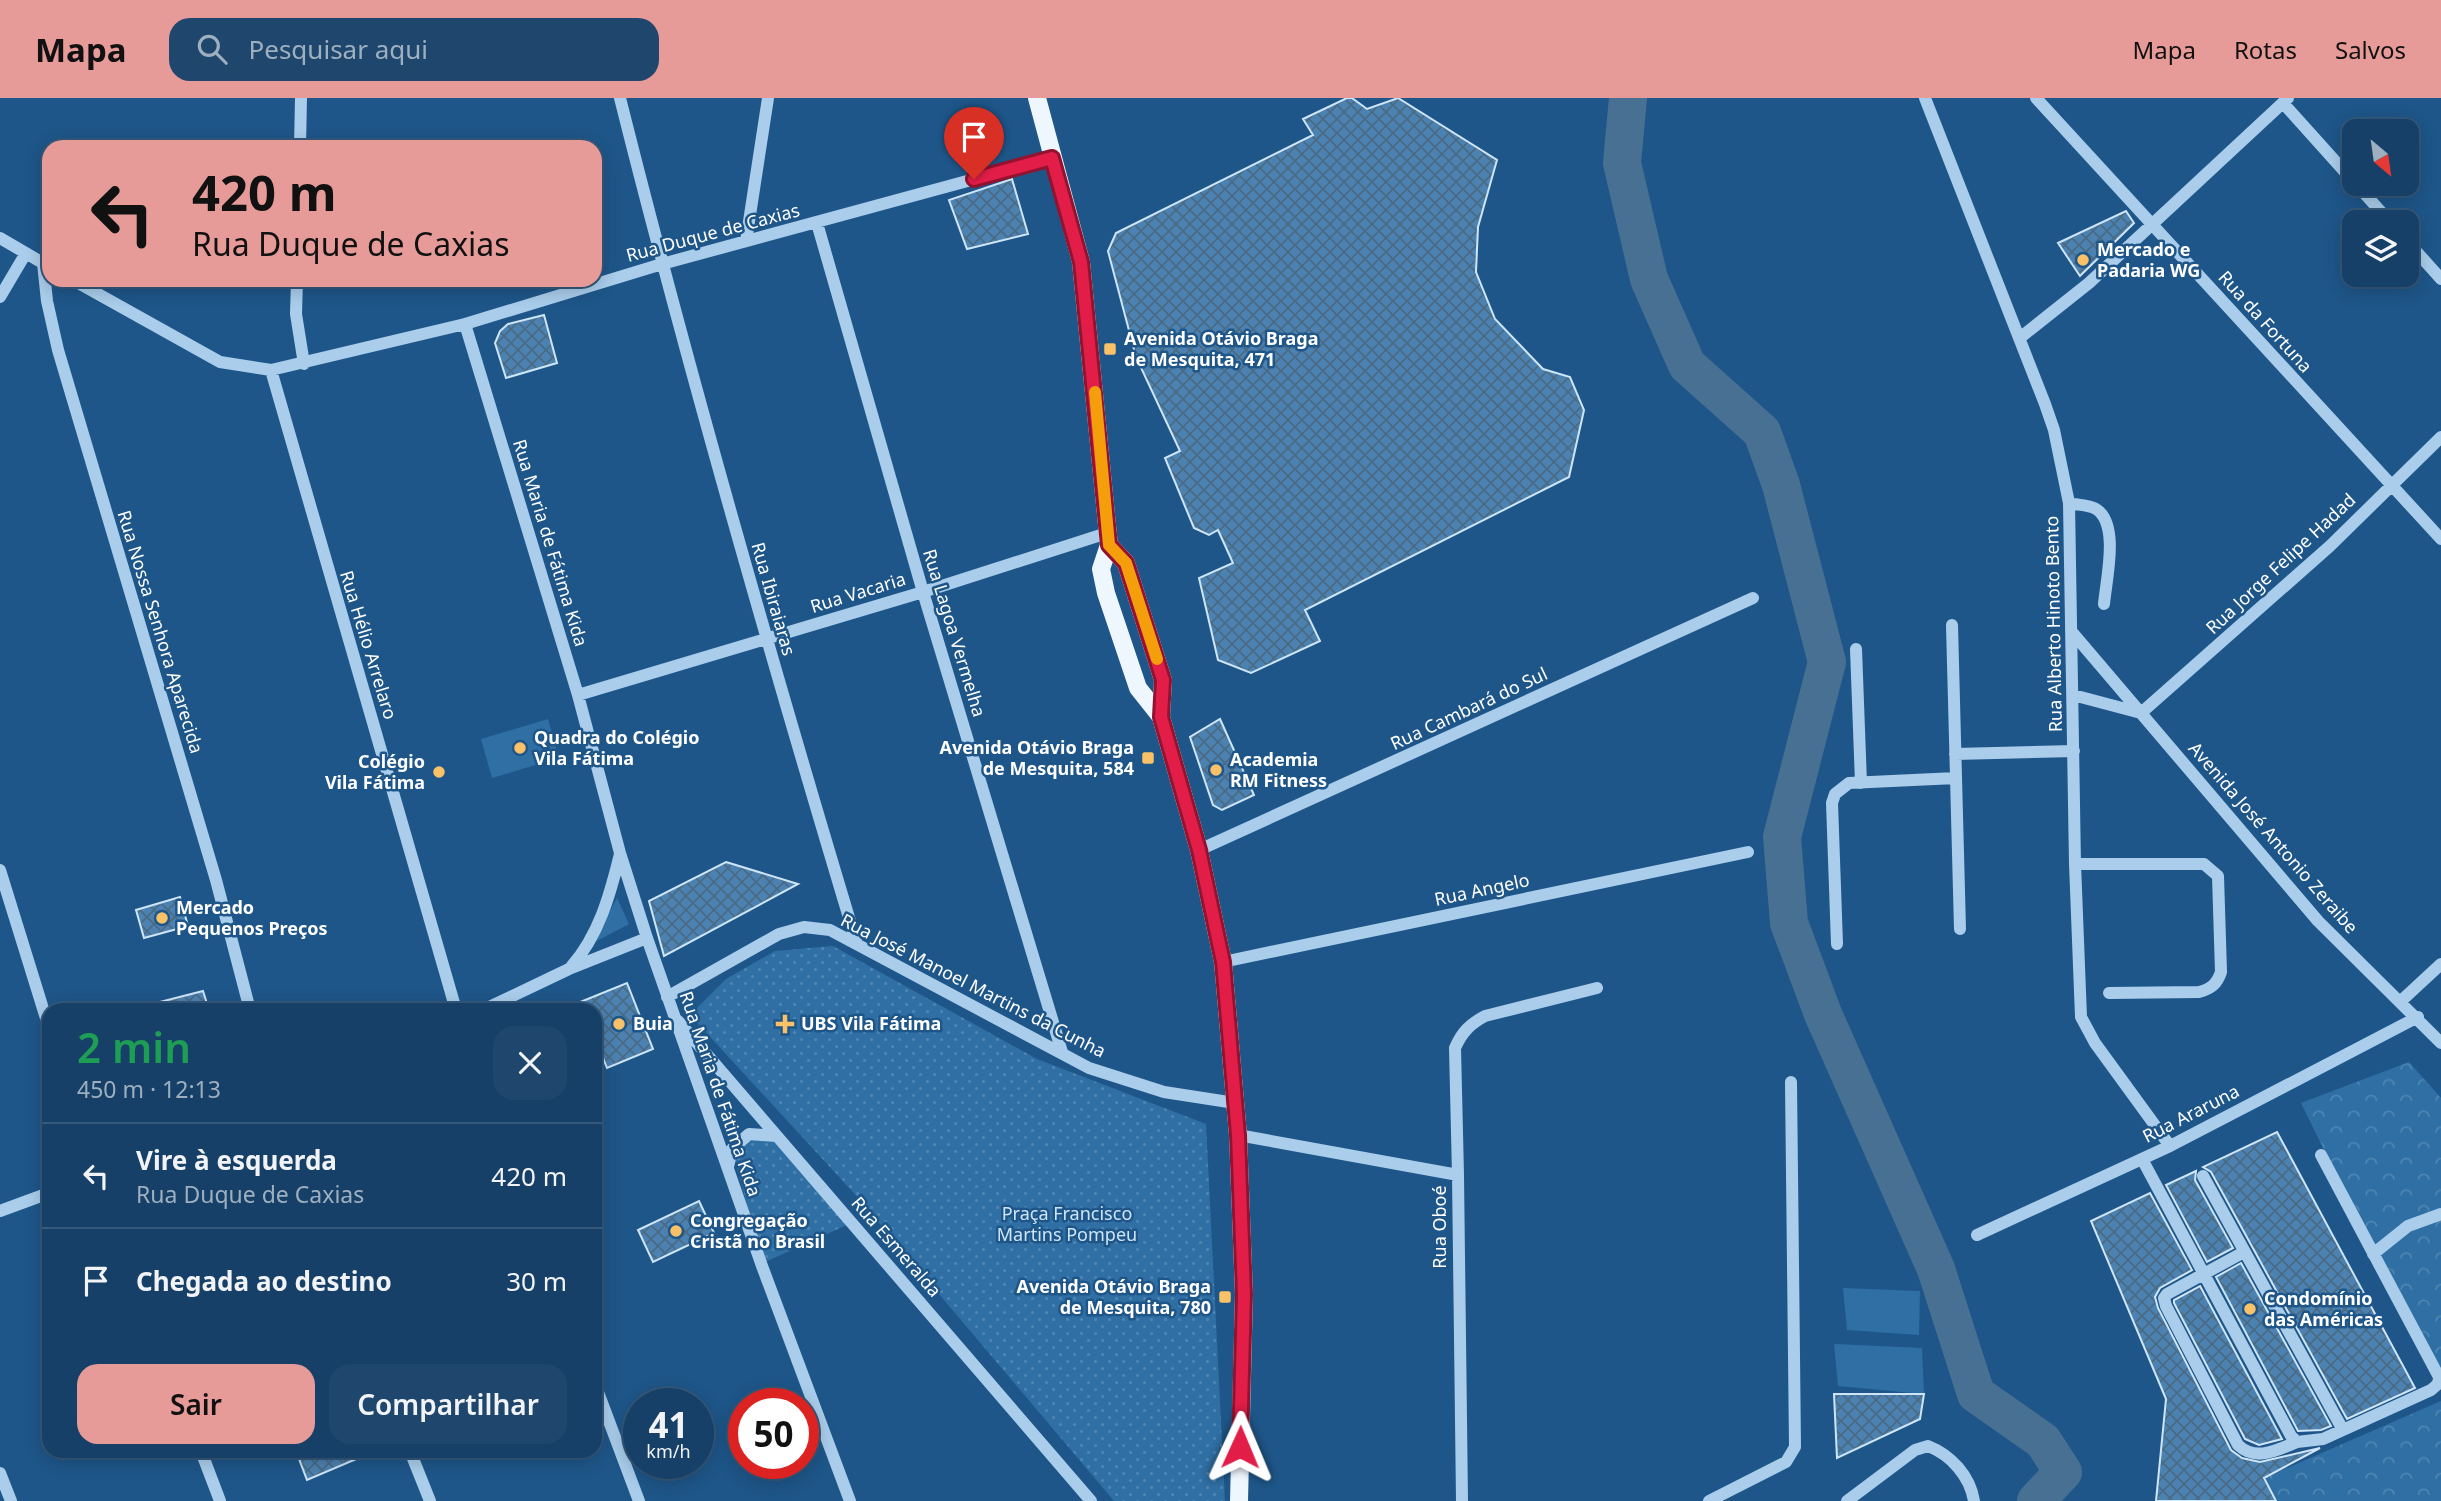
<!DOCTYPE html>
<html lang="pt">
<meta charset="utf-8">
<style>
body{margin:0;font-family:"Noto Sans",sans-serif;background:#1f476d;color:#f1f3f6;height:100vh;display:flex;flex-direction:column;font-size:26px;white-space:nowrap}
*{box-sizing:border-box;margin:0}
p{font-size:23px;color:#9eafc0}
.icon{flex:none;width:38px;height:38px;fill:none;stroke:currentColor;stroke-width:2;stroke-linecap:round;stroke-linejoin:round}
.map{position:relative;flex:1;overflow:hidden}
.details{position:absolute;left:42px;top:905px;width:560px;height:455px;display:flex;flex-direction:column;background:#164067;border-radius:21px;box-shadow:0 4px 18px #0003,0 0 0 2px #35597b}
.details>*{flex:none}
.top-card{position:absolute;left:42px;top:42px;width:560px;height:147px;border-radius:21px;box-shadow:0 4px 18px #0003,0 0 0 2px #35597b;background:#e69b98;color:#111;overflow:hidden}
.needle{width:46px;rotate:151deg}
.fabs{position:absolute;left:2342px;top:21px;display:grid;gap:14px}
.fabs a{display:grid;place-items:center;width:77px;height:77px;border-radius:14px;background:#164067;box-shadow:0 4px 18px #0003,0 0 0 2px #35597b;font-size:35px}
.speed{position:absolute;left:623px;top:1290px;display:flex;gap:14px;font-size:35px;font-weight:700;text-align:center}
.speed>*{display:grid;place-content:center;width:91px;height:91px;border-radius:50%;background:#164067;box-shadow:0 4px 18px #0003,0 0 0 2px #35597b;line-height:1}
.speed small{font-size:18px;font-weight:400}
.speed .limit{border:10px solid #d22;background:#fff;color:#111}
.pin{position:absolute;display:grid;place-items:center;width:60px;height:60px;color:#fff;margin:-72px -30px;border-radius:50% 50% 50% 0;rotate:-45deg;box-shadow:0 0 7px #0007}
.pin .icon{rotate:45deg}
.me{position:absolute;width:77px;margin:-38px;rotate:1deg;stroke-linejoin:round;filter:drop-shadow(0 0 5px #0008)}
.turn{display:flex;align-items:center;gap:24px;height:147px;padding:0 35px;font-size:32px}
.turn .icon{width:91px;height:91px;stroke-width:2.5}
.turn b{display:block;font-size:49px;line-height:60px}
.round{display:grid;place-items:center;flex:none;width:74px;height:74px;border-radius:21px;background:#1f476d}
.overview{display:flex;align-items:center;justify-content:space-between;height:119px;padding:0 35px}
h1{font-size:42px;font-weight:600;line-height:52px;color:#1e9e55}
.primary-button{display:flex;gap:14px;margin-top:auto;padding:14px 35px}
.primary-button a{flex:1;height:80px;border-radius:21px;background:#e69b98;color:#111;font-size:28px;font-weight:600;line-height:80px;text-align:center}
.primary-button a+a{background:#1f476d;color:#f1f3f6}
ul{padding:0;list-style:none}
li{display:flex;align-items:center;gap:21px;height:105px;padding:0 35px;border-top:2px solid #35597b}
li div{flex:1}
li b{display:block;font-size:26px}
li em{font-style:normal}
header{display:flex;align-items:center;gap:42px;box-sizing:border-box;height:98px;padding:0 35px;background:#e69b98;color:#111}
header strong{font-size:33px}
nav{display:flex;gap:38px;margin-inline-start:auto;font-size:24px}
.search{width:490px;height:63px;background:#1f476d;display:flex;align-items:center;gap:18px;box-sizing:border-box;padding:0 24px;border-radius:21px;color:#9eafc0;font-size:26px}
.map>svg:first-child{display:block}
</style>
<header>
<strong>Mapa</strong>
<div class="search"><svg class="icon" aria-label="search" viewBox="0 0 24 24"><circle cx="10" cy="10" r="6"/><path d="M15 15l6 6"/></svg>Pesquisar aqui</div>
<nav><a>Mapa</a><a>Rotas</a><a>Salvos</a></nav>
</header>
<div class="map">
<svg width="2441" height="1403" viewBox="0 0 2441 1403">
<defs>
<pattern id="forest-crowns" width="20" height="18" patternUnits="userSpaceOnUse" patternTransform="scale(1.75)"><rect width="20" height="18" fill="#2f6fa4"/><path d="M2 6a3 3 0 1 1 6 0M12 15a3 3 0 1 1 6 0" fill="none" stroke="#4e85b2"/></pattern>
<pattern id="park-dots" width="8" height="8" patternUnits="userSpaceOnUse" patternTransform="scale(1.75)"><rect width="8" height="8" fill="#2f6fa4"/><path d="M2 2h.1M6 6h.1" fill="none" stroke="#4e85b2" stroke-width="1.8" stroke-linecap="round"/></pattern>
<pattern id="building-cross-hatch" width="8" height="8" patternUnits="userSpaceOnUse" patternTransform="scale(1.75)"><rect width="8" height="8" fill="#4b82b2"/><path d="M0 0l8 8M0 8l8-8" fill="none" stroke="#4b6a84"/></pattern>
</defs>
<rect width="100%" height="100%" fill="#1e5689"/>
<path fill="#2f6fa4" d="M548 621 559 660 492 680 481 641Z
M617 800 629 826 593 845Z
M1843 1190 1920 1193 1919 1237 1847 1232Z
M1834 1246 1922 1250 1924 1296 1838 1288Z"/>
<path fill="url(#forest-crowns)" d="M2409 964 2441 1000V1290L2301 1005Z
M2441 1303V1403H2276L2264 1380Z"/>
<path fill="url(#park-dots)" d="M833 848 1037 961 1206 1026 1225 1403H1114L851 1092 690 917 726 881 775 853Z
M748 1039 773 1042 849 1126 763 1165 733 1055Z"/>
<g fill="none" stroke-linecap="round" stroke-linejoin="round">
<path stroke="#487093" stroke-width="38" d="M1628 0 1622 65 1649 181 1687 267 1762 334 1781 387 1827 564 1782 739 1789 825 1823 916 1936 1171 1976 1296 2043 1343 2063 1374 2036 1403"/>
</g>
<path fill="url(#building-cross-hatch)" stroke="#cee5f8" stroke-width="2" d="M1347 0H1352L1367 11 1398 0 1497 62 1478 129 1476 174 1495 221 1543 271 1570 279 1584 312 1569 379 1305 512 1320 543 1251 575 1218 562 1199 480 1233 465 1218 432 1209 437 1194 430 1165 360 1180 353 1136 259 1108 153 1116 135 1313 37 1303 21Z
M1012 81 1028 136 967 151 949 102Z
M2126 113 2134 125 2080 178 2058 145Z
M544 217 557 265 506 280 495 245 500 233 508 226Z
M1220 621 1254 697 1222 712 1213 707 1190 639Z
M726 764 798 786 664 858 649 803Z
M180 799 188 828 144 840 136 812Z
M627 885 653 951 607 970 595 939V912L563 911Z
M203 893 209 912H153L152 906Z
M2277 1034 2415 1290 2347 1321 2211 1074 2203 1069Z
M2196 1073 2195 1082 2233 1150 2207 1164 2166 1087Z
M2150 1095 2192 1172 2160 1190 2155 1199 2158 1210 2231 1352 2242 1360 2260 1364 2320 1350 2264 1380 2276 1403H2156L2166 1301 2091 1123Z
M699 1103 714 1135 653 1164 638 1132Z
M2241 1165 2331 1328 2321 1332 2298 1333 2216 1179Z
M2200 1188 2282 1341 2259 1347 2245 1341 2174 1205V1202Z
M1834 1296H1924L1920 1321 1837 1360Z
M296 1353H375L307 1382Z"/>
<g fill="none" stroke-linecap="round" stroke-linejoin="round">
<path stroke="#a9cdeb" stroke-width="12" d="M620 0C691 283 772 564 856 843
M1925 0 2045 306 2054 332 2069 405 2075 766 2081 919 2095 945 2170 1048
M2036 0 2441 441
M2283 5 2354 84
M300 49 301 0
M2356 86 2390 124
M817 125 923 494 1062 954
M0 140 48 168
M2406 142 2441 181
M746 143 768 0
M43 165 47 203 58 252 216 782 250 912
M73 182 220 264 271 272 465 226 662 166 1052 60
M297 182 296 216 304 266
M0 199 26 155
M465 226 578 597 620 755 647 840 762 1168 850 1403
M2021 239 2089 185 2288 0
M271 272 456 912
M2069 405C2077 407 2090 407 2096 411 2120 426 2106 482 2104 506
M1952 527 1960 831
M2071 533 2318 823 2441 945
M1856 551 1861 685
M578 597 923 494 1107 435
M2073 597 2141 615
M2141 615 2330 448 2441 339
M1955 656 2074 653
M1199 752 1753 500
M2075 766H2204L2218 778 2221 874C2217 886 2211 891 2199 894L2109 895
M0 772 49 930
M1837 846 1832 705 1835 696 1849 685 1956 680
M1223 864 1748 754
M571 869C599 837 610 797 620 756
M667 899 779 836 804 829 830 832 1089 970 1164 994 1235 1005
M2401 903 2441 866
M483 912 569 871 647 840
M678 923 1091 1403
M1238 1037 1458 1077 1462 1403
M2142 1061 2291 1338 2297 1344 2323 1341 2431 1292 2438 1286 2439 1279 2321 1057
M728 1069 732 1051 749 1036 776 1038
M1458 1077 1455 950C1462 934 1470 926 1485 918L1597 890
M2203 1078 2343 1332
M0 1113 49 1095
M1977 1137 2170 1048 2418 919
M2244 1154 2167 1196 2164 1200 2166 1208 2238 1347C2256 1364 2277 1352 2297 1344
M2373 1156 2408 1128 2441 1116
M595 1286 639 1403
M201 1353 220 1403
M410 1353 430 1403
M0 1375 11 1403
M1709 1403 1786 1364 1795 1349 1791 984
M1847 1403 1915 1352 1928 1348C1951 1357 1970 1378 1974 1403"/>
<path stroke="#eef6fe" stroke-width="18" d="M1037 0 1081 164 1109 447 1101 471 1106 495 1138 590 1161 619
M1109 447 1126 465 1163 582 1161 619 1199 752 1223 864 1238 1037 1244 1196 1239 1403"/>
</g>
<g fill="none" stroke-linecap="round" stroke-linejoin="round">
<g stroke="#92132f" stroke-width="18">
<path id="route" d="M974 81 1052 60 1081 164 1109 447 1126 465 1163 582 1161 619 1199 752 1223 864 1238 1037 1244 1196 1240 1349"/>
</g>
<use href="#route" stroke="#e11d48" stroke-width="12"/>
<path stroke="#f59e0b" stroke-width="12" d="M1095 294 1109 447 1126 465 1157 561"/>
</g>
<g fill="#fac268" stroke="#1e5689" stroke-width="2.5">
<circle cx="2083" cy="162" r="7"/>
<rect x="1103" y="244" width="14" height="14" rx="3.5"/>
<circle cx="520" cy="650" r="7"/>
<rect x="1141" y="653" width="14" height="14" rx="3.5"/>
<circle cx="1216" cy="672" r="7"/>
<circle cx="439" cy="674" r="7"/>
<circle cx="162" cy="820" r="7"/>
<circle cx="619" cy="926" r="7"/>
<path d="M781.5 915.5h7v7h7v7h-7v7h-7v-7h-7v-7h7z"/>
<circle cx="676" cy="1133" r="7"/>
<rect x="1218" y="1192" width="14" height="14" rx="3.5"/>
<circle cx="2250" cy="1211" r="7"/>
</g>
<g text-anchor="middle" stroke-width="5" stroke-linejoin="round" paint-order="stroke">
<g font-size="18" fill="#fff" stroke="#1e5689">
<text transform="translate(713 135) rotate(-15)" y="6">Rua Duque de Caxias</text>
<text transform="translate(2265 224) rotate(48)" y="6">Rua da Fortuna</text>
<text transform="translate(550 445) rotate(73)" y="6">Rua Maria de Fátima Kida</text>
<text transform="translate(2281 466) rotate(-43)" y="6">Rua Jorge Felipe Hadad</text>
<text transform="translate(858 495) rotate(-17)" y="6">Rua Vacaria</text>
<text transform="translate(773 501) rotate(74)" y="6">Rua Ibiraiaras</text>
<text transform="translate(2054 526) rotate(-91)" y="6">Rua Alberto Hinoto Bento</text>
<text transform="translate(160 534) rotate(73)" y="6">Rua Nossa Senhora Aparecida</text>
<text transform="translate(954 535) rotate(73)" y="6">Rua Lagoa Vermelha</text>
<text transform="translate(368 547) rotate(73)" y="6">Rua Hélio Arrelaro</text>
<text transform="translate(1469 611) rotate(-25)" y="6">Rua Cambará do Sul</text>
<text transform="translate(2273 740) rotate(49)" y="6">Avenida José Antonio Zeraibe</text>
<text transform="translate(1482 792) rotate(-12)" y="6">Rua Angelo</text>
<text transform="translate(973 888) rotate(27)" y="6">Rua José Manoel Martins da Cunha</text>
<text transform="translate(720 996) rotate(71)" y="6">Rua Maria de Fátima Kida</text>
<text transform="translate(2191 1016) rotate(-27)" y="6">Rua Araruna</text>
<text transform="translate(1440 1129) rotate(-90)" y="6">Rua Oboé</text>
<text transform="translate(896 1149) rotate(49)" y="6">Rua Esmeralda</text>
</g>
<g font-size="18" font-weight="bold" fill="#fff" stroke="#1e5689" text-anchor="start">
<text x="2097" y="158">Mercado e<tspan x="2097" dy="21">Padaria WG</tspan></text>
<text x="1124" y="247">Avenida Otávio Braga<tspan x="1124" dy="21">de Mesquita, 471</tspan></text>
<text x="534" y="646">Quadra do Colégio<tspan x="534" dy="21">Vila Fátima</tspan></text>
<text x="1134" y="656" text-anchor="end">Avenida Otávio Braga<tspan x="1134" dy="21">de Mesquita, 584</tspan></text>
<text x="1230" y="668">Academia<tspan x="1230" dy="21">RM Fitness</tspan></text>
<text x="425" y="670" text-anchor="end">Colégio<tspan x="425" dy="21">Vila Fátima</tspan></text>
<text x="176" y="816">Mercado<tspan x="176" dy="21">Pequenos Preços</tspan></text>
<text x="633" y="932">Buia</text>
<text x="801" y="932">UBS Vila Fátima</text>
<text x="690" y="1129">Congregação<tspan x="690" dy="21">Cristã no Brasil</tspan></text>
<text x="1211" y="1195" text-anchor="end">Avenida Otávio Braga<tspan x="1211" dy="21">de Mesquita, 780</tspan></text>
<text x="2264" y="1207">Condomínio<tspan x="2264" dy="21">das Américas</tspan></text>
</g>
<g font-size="18" fill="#cee5f8" stroke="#1e5689">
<text x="1067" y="1122">Praça Francisco<tspan x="1067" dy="21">Martins Pompeu</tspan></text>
</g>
</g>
</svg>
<div class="fabs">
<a><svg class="needle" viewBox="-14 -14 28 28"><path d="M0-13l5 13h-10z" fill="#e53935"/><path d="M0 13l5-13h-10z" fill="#9eafc0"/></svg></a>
<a><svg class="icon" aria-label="layers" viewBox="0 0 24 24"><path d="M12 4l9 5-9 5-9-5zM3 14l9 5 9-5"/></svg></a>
</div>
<div class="speed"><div>41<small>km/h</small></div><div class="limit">50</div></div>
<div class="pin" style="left:974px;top:81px;background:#d93025"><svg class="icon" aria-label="arrive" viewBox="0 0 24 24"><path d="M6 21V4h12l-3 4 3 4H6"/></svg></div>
<svg class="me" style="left:1240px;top:1349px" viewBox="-20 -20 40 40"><path d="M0-17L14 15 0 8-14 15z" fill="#e11d48" stroke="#fff" stroke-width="4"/></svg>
<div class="top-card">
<div class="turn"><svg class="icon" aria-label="left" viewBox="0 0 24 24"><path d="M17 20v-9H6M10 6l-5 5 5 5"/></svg><div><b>420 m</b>Rua Duque de Caxias</div></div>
</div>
<section class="details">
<div class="overview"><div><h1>2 min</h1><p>450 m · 12:13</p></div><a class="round"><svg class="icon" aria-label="close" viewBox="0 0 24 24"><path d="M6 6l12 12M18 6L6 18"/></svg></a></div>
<ul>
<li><svg class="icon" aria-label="left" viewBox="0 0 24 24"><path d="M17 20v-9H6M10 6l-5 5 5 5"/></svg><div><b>Vire à esquerda</b><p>Rua Duque de Caxias</p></div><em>420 m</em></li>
<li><svg class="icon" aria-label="arrive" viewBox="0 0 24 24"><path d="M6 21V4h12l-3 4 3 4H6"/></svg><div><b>Chegada ao destino</b></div><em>30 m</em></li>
</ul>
<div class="primary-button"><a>Sair</a><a>Compartilhar</a></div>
</section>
</div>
